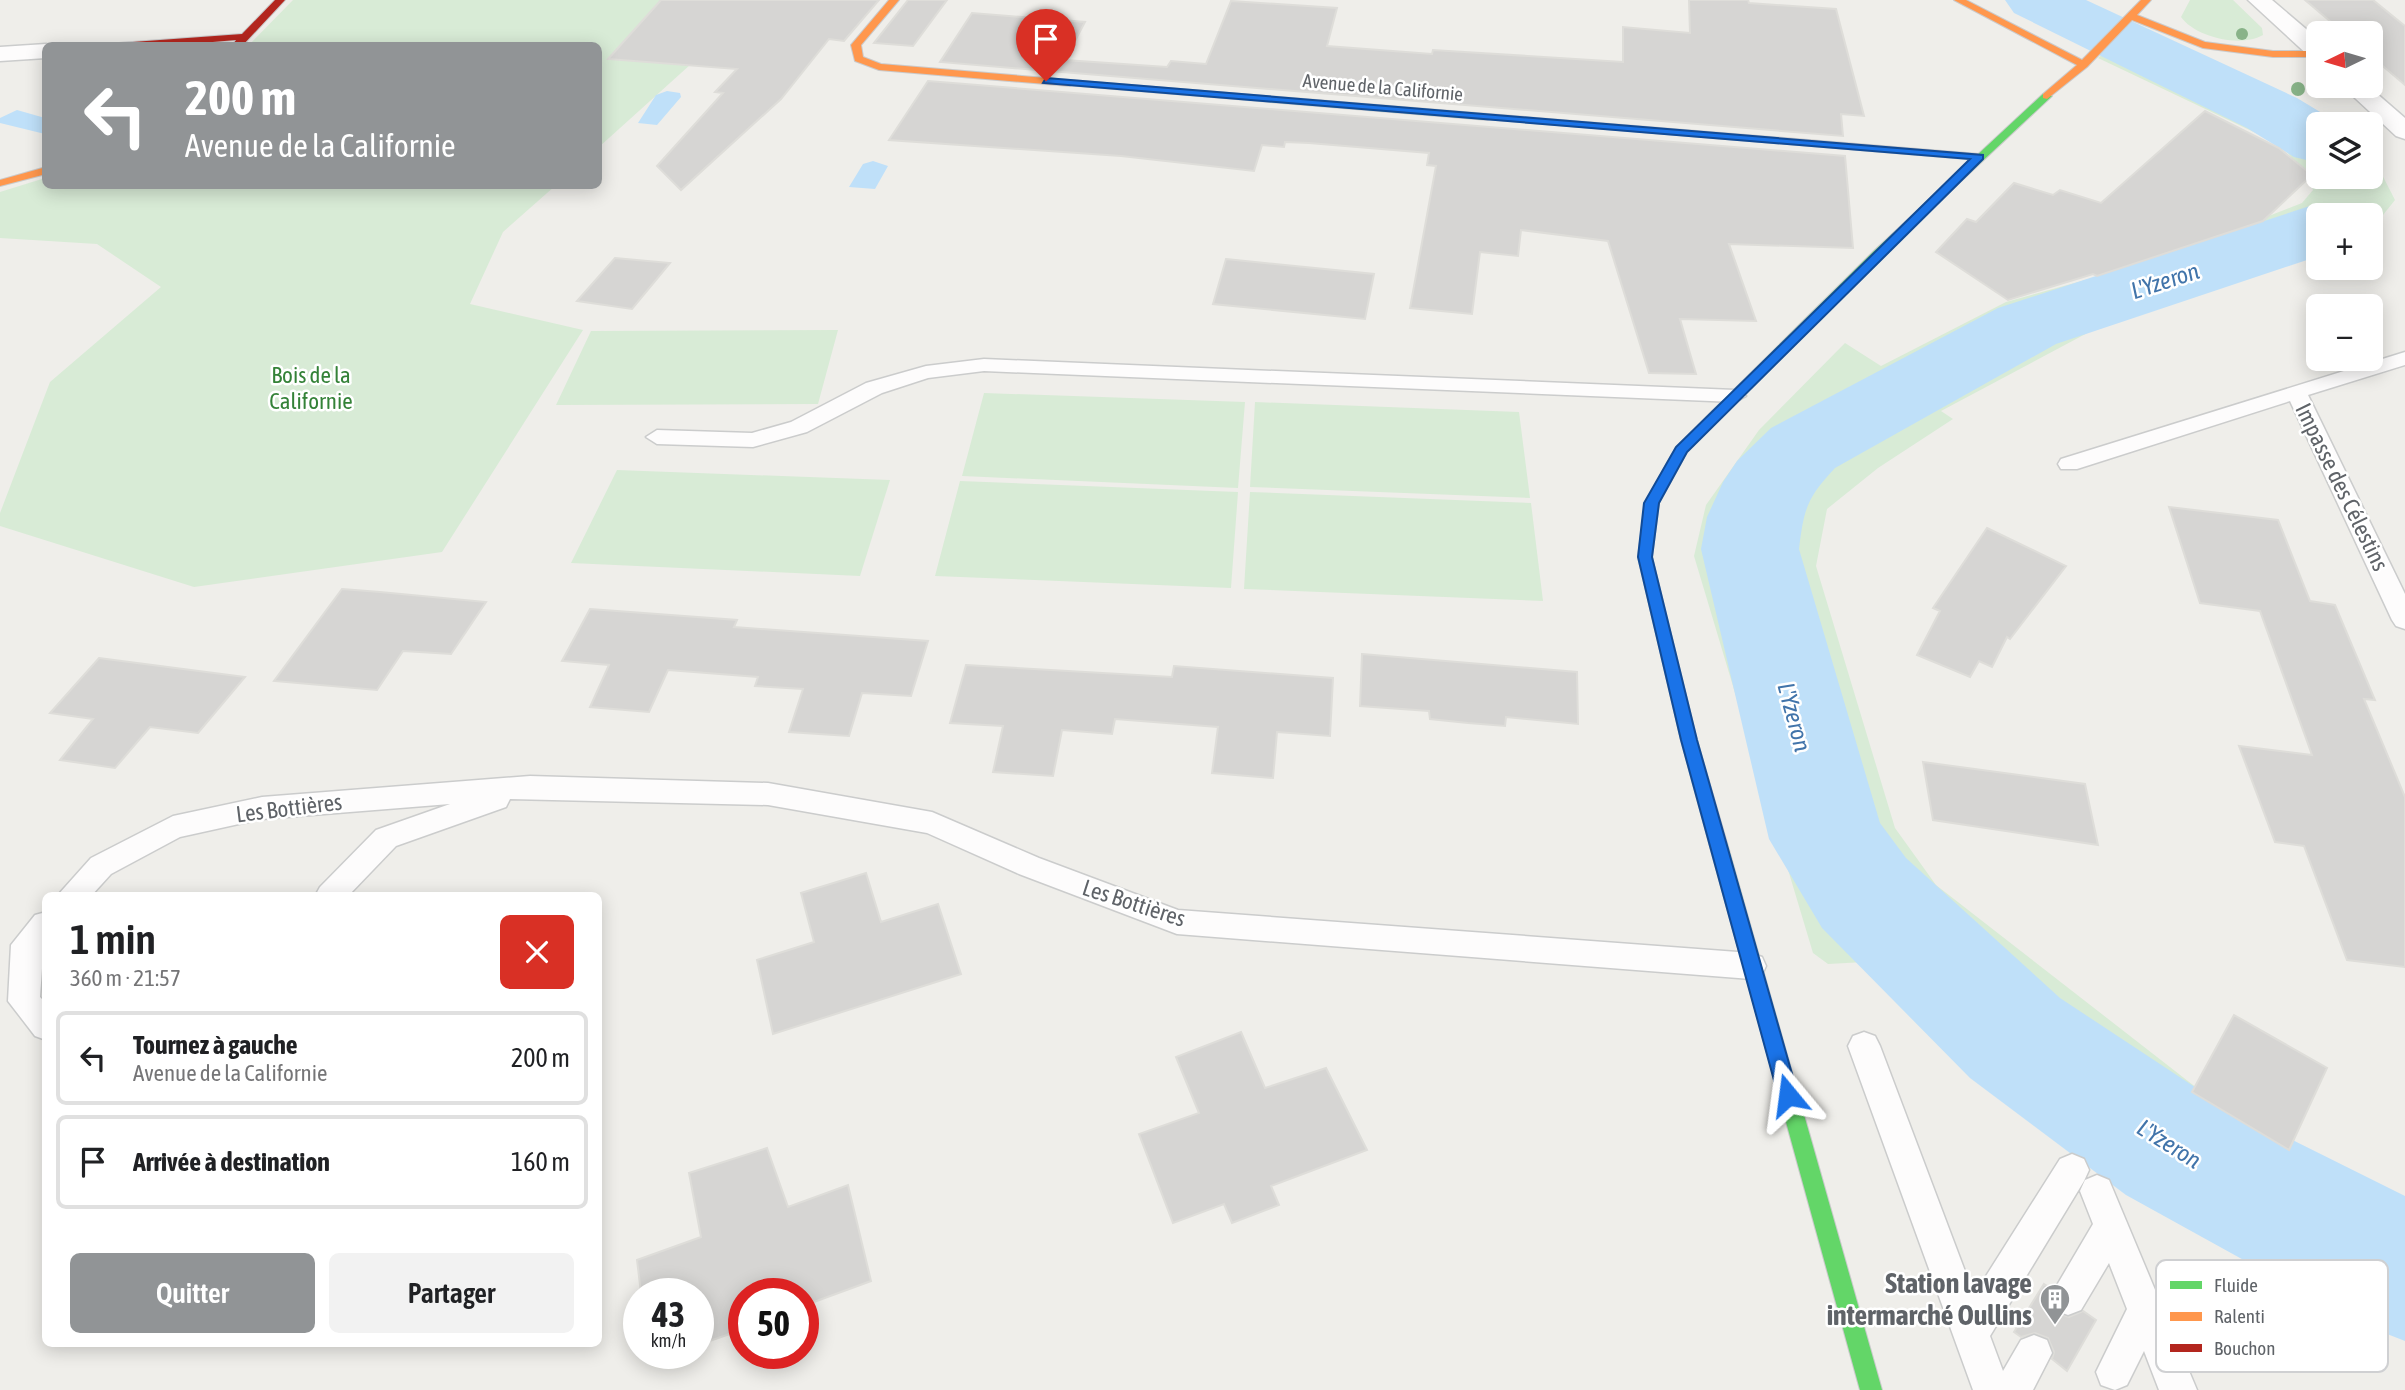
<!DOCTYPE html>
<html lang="fr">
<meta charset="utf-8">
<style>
body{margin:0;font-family:"Asap Condensed",sans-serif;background:#f2f2f2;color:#202124;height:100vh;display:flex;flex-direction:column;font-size:26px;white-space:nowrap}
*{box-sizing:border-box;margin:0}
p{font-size:23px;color:#757577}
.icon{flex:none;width:38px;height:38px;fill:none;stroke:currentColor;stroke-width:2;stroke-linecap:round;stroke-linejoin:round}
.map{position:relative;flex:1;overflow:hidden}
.sheet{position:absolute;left:42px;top:892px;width:560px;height:455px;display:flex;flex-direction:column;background:#fff;border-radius:10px;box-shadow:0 4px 18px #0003}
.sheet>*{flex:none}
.top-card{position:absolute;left:42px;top:42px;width:560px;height:147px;border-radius:10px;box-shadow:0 4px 18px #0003;background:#919496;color:#fff;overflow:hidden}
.needle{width:46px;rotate:265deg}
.buttons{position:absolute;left:2306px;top:21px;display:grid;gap:14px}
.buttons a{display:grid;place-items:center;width:77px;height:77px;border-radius:10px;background:#fff;box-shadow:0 4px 18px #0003;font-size:35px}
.speed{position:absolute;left:623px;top:1278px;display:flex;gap:14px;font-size:35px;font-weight:700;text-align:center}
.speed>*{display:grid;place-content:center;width:91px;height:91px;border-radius:50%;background:#fff;box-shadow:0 4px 18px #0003;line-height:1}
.speed small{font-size:18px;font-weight:400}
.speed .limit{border:10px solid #d22;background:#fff;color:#111}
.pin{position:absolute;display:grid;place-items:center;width:60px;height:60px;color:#fff;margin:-72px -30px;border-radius:50% 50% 50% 0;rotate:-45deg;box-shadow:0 0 7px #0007}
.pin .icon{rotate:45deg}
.me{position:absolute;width:77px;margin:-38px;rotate:344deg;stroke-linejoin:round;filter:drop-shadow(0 0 5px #0008)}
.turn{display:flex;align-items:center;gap:24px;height:147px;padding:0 28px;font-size:32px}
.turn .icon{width:91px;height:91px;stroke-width:2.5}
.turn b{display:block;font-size:49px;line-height:60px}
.round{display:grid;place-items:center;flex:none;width:74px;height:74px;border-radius:10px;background:#f2f2f2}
.head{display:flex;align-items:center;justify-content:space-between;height:119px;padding:0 28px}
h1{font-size:42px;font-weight:600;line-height:52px}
.cta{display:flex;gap:14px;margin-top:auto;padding:14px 28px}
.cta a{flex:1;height:80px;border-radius:10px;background:#919496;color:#fff;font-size:28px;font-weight:600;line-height:80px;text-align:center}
.cta a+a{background:#f2f2f2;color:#202124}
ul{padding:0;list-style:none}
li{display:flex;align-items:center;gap:21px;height:94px;margin:0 14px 10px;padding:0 14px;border:4px solid #e0e0e0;border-radius:10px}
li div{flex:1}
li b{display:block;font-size:26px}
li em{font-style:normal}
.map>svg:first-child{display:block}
</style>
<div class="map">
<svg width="2405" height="1390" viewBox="0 0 2405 1390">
<rect width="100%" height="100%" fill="#efeeea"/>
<path fill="#d8ebd6" d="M293 0H762L599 147 598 46H248Z
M2190 0H2233L2262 28 2263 35C2241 48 2195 37 2181 17Z
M2132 29 2322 124H2319V177H2371V153L2395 200 2371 230V215H2319V254L2093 330 1941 411 1953 419 1878 468 1827 509 1816 566 1895 828 1936 885 2256 1134 2405 1219V1331L2082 1149 1865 962 1828 964 1813 953 1694 556 1706 505 1759 430 1845 343 1881 366 2006 302 2147 263 2302 203 2313 190 2307 174 2279 144 2098 58Z
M45 178 46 186H555L503 232 470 304 583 330 442 552 194 587 0 526V513L50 382 161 287 97 244 0 238V192Z
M838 330 818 404 556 405 591 331Z
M984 393 1245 402 1238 488 962 476Z
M1255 402 1519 412 1530 498 1250 487Z
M617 470 890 480 860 576 571 563Z
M960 481 1238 492 1231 588 935 576Z
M1250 492 1531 503 1543 601 1244 589Z"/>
<path fill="#bfe0f9" d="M667 91 680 93 681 97 657 125 638 123 656 95Z
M17 110 45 118V134L0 123V118Z
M873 161 888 166 875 189 849 187 863 164Z"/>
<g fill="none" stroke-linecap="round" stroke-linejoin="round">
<path fill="#bfe0f9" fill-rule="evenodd" d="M2005 0H2086L2297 98 2340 124H2319V163L2294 157 2247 128 2014 13Z
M2319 203 2346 210 2350 215H2319V256L2056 344 1835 468C1807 498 1804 508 1799 549L1880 823 1906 858 2060 998 2222 1105 2405 1196V1341L2354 1321 2126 1195 1970 1078 1822 928 1769 839 1701 549 1707 517 1723 482 1737 461 1771 428 1998 308Z"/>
</g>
<path fill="#d6d5d3" stroke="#deddd9" stroke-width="2" d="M661 0H879L844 41 829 39 781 99 681 190 657 166 723 93 715 92 737 69 608 59Z
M908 0H947L913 46 874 43Z
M1689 0H1748L1749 3 1836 9 1864 116 1841 114 1843 136 940 62 972 13 1085 22 1065 60 1167 67 1171 61 1206 64 1231 1 1337 8 1327 46 1432 54 1433 50 1623 62V27L1690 33Z
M2305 0H2373L2405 26V85L2371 56V33H2344Z
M928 81 1845 156 1853 248 1729 244 1756 321 1680 319 1696 374 1649 373 1608 241 1521 230 1518 256 1480 252 1472 314 1410 308 1436 166 1427 165 1429 153 1309 143 1285 142 1284 147 1262 145 1254 171 1121 156 889 140Z
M2205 111 2279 148 2312 175 2263 221 2097 276 2093 274 2008 300 1936 252 1967 219 1976 222 2014 183 2053 195 2060 190 2101 203Z
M615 258 670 263 632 309 577 301Z
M1226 259 1374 274 1365 319 1213 304Z
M2169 507 2278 520 2310 601 2335 605 2375 700 2364 699 2405 797V967L2347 960 2304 846 2275 842 2239 746 2312 755 2260 611 2200 603Z
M1987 528 2066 566 2010 639 2007 637 1992 667 1979 661 1970 677 1917 655 1940 611 1933 608Z
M342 589 380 592 486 602 451 654 403 651 377 690 274 681Z
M590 609 737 620 734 627 928 641 911 696 862 693 849 736 789 732 803 689 755 686 758 677 668 670 649 712 590 707 609 665 562 661Z
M1362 654 1577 672 1578 724 1506 717 1505 726 1468 723 1430 719 1429 711 1360 706Z
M99 658 114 660 245 677 198 733 150 727 115 768 60 760 93 719 50 713Z
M966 665 1172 677 1174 666 1333 678 1330 736 1277 732 1273 778 1212 773 1218 727 1115 719 1112 734 1062 730 1053 776 993 772 1003 726 950 723Z
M1923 762 2085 784 2098 845 1933 820Z
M866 873 881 922 938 904 961 974 773 1034 757 960 814 942 801 893Z
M2234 1015 2327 1068 2289 1150 2192 1092Z
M1241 1032 1265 1088 1326 1068 1367 1150 1271 1186 1279 1205 1232 1223 1224 1204 1173 1223 1139 1134 1199 1113 1176 1057Z
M767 1148 788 1207 848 1185 871 1281 803 1306V1293H744V1329L698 1345V1293H641L637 1260 701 1237 689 1173Z
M2044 1284 2052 1289 2048 1298 2054 1312 2069 1317 2083 1311 2096 1320 2067 1371 2052 1359 2054 1352 2048 1338 2035 1333 2021 1337 2014 1332Z"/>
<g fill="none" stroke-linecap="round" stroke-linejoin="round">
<g stroke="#cbcccc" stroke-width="3">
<path id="lane" d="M2405 352V365L2308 395 2405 594V629L2396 626 2392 620 2290 401 2077 469H2061L2058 464 2061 459Z
M984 359 1735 390 1746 396 1735 402 984 371 928 378 882 393 807 432 753 447 657 444 646 437 657 430 752 433 791 422 866 383 926 366Z
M530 776 768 783 932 812 1039 858 1178 910 1751 953 1762 957 1766 966 1762 975 1751 979 1177 934 1019 874 927 833 768 805 510 799 506 807 396 846 348 896H315L320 887 376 830 450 804 262 819 180 837 111 874 91 896H57L91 858 173 816 262 797Z
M46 912 40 997 46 1003V1040L35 1036 8 1001 11 945 35 915Z
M1864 1032 1875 1036 1880 1046 1974 1295 2060 1159 2072 1154 2084 1159 2089 1170 2084 1181 1990 1336 2003 1371 2021 1340 2034 1335 2047 1340 2052 1353 2033 1390H1973L1848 1046 1853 1036Z
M2097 1175 2109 1180 2197 1390H2159L2144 1351 2127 1385 2115 1390 2101 1385 2096 1372 2127 1309 2109 1263 2081 1310 2068 1315 2055 1310 2050 1297 2093 1224 2080 1191 2085 1180Z"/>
</g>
<g stroke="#cbcccc" stroke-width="3">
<path id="street" d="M2248 0H2272L2319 40V60L2311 58Z
M46 44 53 46H46V58L0 61V47Z
M2342 86H2368L2405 118V139L2396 136Z"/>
</g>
<g stroke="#cacacb" stroke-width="2">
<path id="fast" d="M1070 80 1488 114 1493 117 1488 120 1066 85 1065 83Z
M2043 94 2052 96 1882 255 1687 452 1659 503 1652 557 1650 560H1640L1638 557 1645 503 1676 447 1874 251Z
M1718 836 1724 838 1727 843 1882 1390H1860L1709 843 1712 838Z"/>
</g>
<g stroke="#cacacb" stroke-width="2">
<path id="slow" d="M889 0H899L861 45 863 57 881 64 1070 80 1075 83 1070 86 879 70 855 61 851 45Z
M1954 0H1966L2082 60 2141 0H2151L2137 15 2205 42 2273 51H2319V57H2273L2203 48 2132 20 2087 67 2047 99 2043 98V94L2077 65Z
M1488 114 1979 154 1984 157 1979 160 1484 119V115Z
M46 167V174L0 186V180Z
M1645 552 1652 557 1697 740 1727 843 1724 848 1718 850 1712 848 1709 843 1681 740 1638 557Z"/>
</g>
<g stroke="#cacacb" stroke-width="2">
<path id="jam" d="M275 0H285L242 46H232L236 40 166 46H115L119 43 242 34Z"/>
</g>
<use href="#lane" fill="#fdfcfc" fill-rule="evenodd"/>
<use href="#street" fill="#fdfcfc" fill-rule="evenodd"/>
<use href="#fast" fill="#63d668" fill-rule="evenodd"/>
<use href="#slow" fill="#ff974d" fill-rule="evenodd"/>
<use href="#jam" fill="#b3261e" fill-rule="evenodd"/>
</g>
<g fill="#88b388">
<circle cx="2242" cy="34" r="6"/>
<circle cx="2298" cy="89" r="7"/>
</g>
<path fill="#1a73e8" stroke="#114b97" stroke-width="2" d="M1046 78 1983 155V159L1687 452 1659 503 1652 557 1697 740 1798 1095 1795 1101 1788 1104 1781 1101 1778 1095 1681 740 1638 557 1644 503 1676 447 1970 159 1043 83Z"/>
<defs>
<g id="building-pin" transform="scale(1.575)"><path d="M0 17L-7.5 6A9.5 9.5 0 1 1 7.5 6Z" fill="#919496" stroke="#fff"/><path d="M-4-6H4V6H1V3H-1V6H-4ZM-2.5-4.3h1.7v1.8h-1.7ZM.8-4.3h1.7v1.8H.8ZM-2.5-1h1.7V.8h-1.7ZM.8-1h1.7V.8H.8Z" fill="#fff"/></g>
</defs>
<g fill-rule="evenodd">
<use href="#building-pin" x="2055" y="1299"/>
</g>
<g text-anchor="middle" stroke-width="5" stroke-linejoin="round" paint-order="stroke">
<g font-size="19" fill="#5f6368" stroke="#fff">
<text transform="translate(1383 87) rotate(5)" y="7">Avenue de la Californie</text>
</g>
<g font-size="23" fill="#348238" stroke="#fff">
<text x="311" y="383">Bois de la<tspan x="311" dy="26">Californie</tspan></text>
</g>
<g font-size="23" fill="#5f6368" stroke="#fff">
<text transform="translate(2342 487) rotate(64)" y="8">Impasse des Célestins</text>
<text transform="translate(289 808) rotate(-7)" y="8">Les Bottières</text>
<text transform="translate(1134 903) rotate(18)" y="8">Les Bottières</text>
</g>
<g font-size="24" font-style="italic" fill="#4174aa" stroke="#fff">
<text transform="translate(2165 281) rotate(-18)" y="8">L'Yzeron</text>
<text transform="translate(1794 717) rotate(75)" y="8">L'Yzeron</text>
<text transform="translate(2169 1144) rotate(32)" y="8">L'Yzeron</text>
</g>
<g font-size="28" font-weight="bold" fill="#5f6368" stroke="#fff" text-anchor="end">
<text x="2032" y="1293">Station lavage<tspan x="2032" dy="32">intermarché Oullins</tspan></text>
</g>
</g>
<rect x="2156" y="1260" width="232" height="112" rx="10" fill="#fff" stroke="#cfd0d2" stroke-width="2"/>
<rect x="2170" y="1281" width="32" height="8" fill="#63d668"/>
<rect x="2170" y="1312" width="32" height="9" fill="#ff974d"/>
<rect x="2170" y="1344" width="32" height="8" fill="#b3261e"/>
<g font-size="19" fill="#5f6368">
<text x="2214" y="1292">Fluide</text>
<text x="2214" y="1323">Ralenti</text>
<text x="2214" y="1355">Bouchon</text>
</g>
</svg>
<div class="buttons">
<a><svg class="needle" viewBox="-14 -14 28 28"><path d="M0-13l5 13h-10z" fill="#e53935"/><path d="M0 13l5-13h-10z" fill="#757577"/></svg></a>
<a><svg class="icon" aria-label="layers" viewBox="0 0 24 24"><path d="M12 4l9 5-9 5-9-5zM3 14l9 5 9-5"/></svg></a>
<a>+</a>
<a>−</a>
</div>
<div class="speed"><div>43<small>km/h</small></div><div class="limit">50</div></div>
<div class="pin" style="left:1046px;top:81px;background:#d93025"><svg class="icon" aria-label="arrive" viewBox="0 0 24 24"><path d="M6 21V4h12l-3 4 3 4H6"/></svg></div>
<svg class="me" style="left:1788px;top:1095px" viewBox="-20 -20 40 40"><path d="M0-17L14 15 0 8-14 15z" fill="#1a73e8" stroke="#fff" stroke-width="4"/></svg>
<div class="top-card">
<div class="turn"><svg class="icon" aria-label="left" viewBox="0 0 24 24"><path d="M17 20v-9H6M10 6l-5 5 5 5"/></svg><div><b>200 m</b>Avenue de la Californie</div></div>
</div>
<section class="sheet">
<div class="head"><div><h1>1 min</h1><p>360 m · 21:57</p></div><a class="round" style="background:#d93025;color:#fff"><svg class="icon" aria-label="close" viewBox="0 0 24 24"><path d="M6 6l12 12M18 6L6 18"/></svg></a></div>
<ul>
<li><svg class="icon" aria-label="left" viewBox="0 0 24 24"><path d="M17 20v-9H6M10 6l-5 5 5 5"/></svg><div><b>Tournez à gauche</b><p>Avenue de la Californie</p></div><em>200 m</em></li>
<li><svg class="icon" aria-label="arrive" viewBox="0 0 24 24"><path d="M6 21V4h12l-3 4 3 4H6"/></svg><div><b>Arrivée à destination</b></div><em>160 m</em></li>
</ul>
<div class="cta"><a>Quitter</a><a>Partager</a></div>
</section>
</div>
